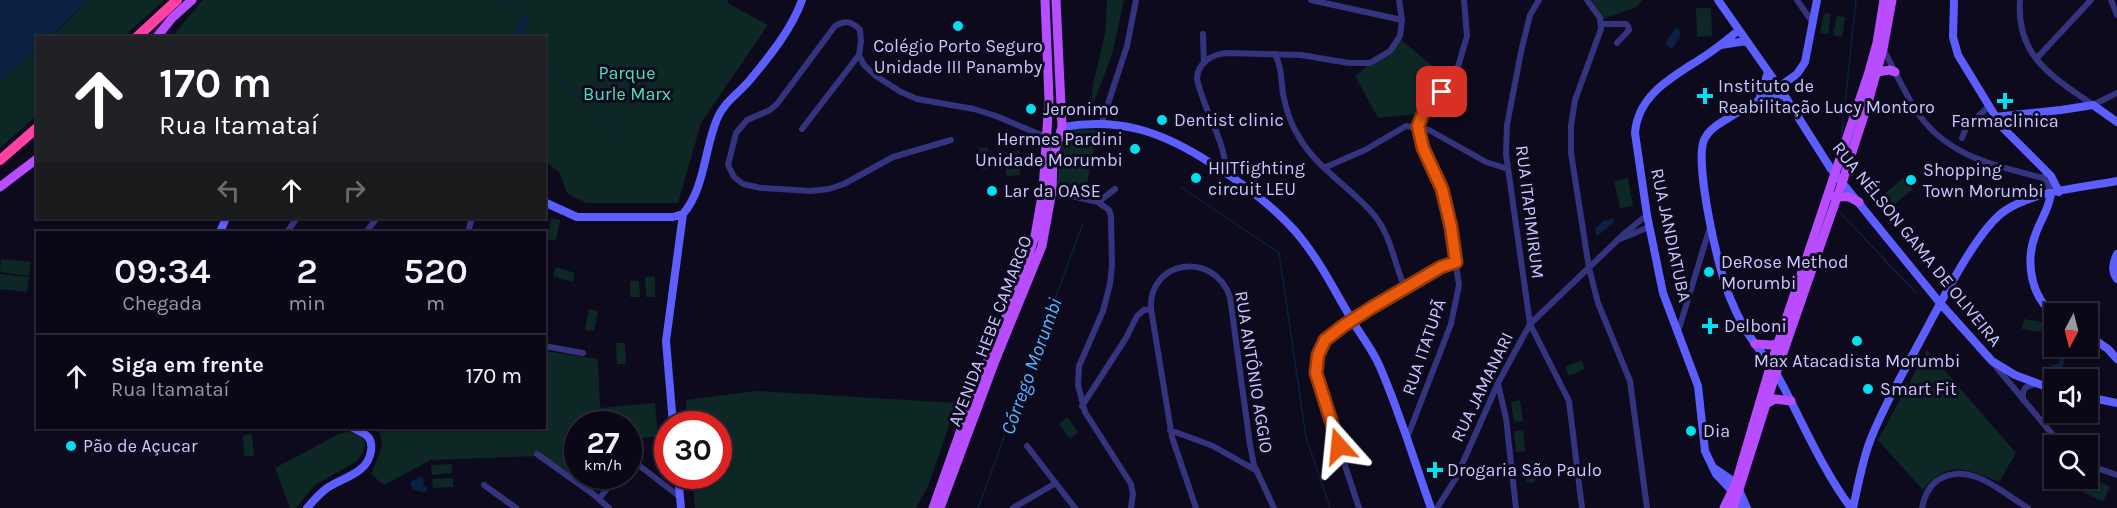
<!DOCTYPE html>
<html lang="pt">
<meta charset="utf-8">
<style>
body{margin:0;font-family:Karla,sans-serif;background:#181623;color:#f1f3f6;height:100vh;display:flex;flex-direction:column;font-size:22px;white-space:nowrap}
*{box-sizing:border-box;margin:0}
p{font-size:20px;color:#999aa1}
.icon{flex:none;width:33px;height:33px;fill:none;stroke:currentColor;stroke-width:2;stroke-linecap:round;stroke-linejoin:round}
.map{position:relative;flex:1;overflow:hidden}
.drawer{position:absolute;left:36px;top:231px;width:510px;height:198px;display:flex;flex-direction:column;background:#0a0816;border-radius:0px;box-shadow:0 2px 4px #0004,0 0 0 2px #2a2935}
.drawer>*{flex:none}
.banner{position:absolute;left:36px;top:36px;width:510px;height:183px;border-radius:0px;box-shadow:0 2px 4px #0004,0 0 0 2px #2a2935;background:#202124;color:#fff;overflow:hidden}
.needle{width:39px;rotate:187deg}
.fabs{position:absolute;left:2044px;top:303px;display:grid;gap:12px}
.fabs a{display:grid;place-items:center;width:54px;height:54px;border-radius:0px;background:#0a0816;box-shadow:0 2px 4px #0004,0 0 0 2px #2a2935;font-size:30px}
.speed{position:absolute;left:564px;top:411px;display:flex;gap:12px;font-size:30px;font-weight:700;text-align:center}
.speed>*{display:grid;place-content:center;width:78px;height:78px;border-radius:50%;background:#0a0816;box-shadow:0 2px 4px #0004,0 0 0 2px #2a2935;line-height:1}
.speed small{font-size:15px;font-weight:400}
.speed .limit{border:9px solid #d22;background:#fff;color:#111}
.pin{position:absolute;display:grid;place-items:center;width:51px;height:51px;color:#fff;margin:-26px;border-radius:12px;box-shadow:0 3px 9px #0006}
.me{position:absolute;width:66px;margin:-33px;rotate:342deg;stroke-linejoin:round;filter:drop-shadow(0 0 4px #0008)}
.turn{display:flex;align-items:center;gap:21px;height:126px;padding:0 24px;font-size:27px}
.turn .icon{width:78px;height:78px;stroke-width:2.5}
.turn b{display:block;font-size:42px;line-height:51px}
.lanes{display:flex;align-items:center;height:57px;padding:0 24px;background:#0003;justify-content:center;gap:30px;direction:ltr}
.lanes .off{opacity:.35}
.eta{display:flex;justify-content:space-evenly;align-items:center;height:102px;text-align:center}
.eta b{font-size:36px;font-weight:600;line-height:42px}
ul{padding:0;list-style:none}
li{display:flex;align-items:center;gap:18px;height:84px;padding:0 24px;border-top:2px solid #2a2935}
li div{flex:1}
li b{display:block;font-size:22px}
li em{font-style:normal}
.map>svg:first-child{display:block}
</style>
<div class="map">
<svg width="2117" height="508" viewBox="0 0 2117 508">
<rect width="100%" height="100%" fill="#0d0a1d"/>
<path fill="#0d2725" d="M89 0H165L123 37 49 38Z
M203 0H727L729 4 768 25 701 123 678 203H586L567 193 559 172 545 161 544 38H171Z
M1107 0H1124L1112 55 1091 110 1093 85 1105 34Z
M1592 0H1642L1637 7 1603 19Z
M1696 8H1711L1712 36 1697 37Z
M1824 13 1831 14 1828 34 1820 33Z
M1837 16 1845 17 1842 37 1833 35Z
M1400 39 1448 79 1417 114 1378 118 1355 76Z
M37 48V115L0 148V82Z
M1069 129 1098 130 1085 194 1056 189 1063 137Z
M1019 151 1020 175 1006 176 1005 152Z
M1628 178 1633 206 1620 208 1614 181Z
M1903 178 1913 189 1890 208 1881 197Z
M551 218 560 220 556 241 547 239Z
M1 259 31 262 29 276 0 272Z
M556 267 575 273 573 282 553 276Z
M0 274 29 277 27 292 0 289Z
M655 276V297H646L645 277Z
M630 281H639L640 297H630Z
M589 309 598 311 594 331 585 330Z
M2024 319 2042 322 2041 332 2022 329Z
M616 343H625L626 364H617Z
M1927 350 2016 453 1999 482C1968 469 1947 459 1923 490L1878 440Z
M545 351 598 359 600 408 655 403 658 436 629 440 628 424H578L577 467 567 479 536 456 431 460 384 485 371 474 382 447 380 433 372 428H544Z
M1581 360 1585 369 1569 376 1565 367Z
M756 391 957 403 928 486 916 508H695L692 476H718V424H688L686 400Z
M1520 400 1523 421 1514 422 1511 402Z
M1067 417 1078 432 1070 439 1059 424Z
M1523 430 1525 451 1516 452 1514 431Z
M348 432C368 434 369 447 357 461L315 485 296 508H290L275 468 341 433Z
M252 434 254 456H244L243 435Z
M1533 461 1535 482 1526 483 1524 462Z
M452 464V473L432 475 431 465Z
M2088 476 2110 487 2103 502 2079 490 2084 479 2088 478Z
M453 478V487L433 488 432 479Z"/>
<path fill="#0a2141" d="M0 0H89L49 37 38 38 37 48 0 82Z
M524 14 529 18 524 27 528 37H516V25Z
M1676 27 1681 31 1680 37 1672 49 1665 44Z
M979 148H988L990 169 981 170Z
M1614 218 1613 224C1605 228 1603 233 1596 236L1595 227 1597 228 1603 221Z
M2060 348 2066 349 2062 371 2050 368 2052 365 2059 364Z
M421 476 424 480 423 485 428 488 424 493 420 491 413 490 410 482Z"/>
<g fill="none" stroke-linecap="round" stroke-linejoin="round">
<path stroke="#0a2141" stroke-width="1.5" d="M498 0 519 7 522 16
M544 67 621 132
M1841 142 1856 0
M1181 187 1279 253 1306 437 1330 508
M1836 208 1916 293
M978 508 1083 223"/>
<path stroke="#34347e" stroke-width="6" d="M1311 0 1402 20
M1539 0 1530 15 1521 52 1507 125 1506 154 1530 324 1569 401 1582 508
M1587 0 1600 18 1601 29 1575 100 1571 126V153L1589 268 1598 303 1630 381 1647 508
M1797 0 1813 23
M2020 0C2016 57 2052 76 2093 105L2117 93
M2111 0 2117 15
M1601 24H1626L1628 26 1629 30 1617 43
M1203 34 1204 63
M1882 47C1893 67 1903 89 1915 109 1945 156 1993 165 2043 178L2048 172
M1275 54C1282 68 1281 80 1283 94 1286 109 1291 125 1299 137 1317 169 1352 188 1375 216 1392 238 1394 264 1405 288
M2036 59 2091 0
M1102 122 1127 46 1136 0
M802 129 859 55
M1962 138 1966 128 1989 106
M951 140 893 157 844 184 829 189 811 191 761 188 743 184 734 177 728 165 736 133 747 120 770 110 777 104 835 26C845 20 852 21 860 30L861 41 859 55 864 65 876 76 901 92 917 99 974 109 996 116 1046 137
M1326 167 1365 150 1406 126 1429 130 1486 162 1508 169
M1226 172C1225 139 1204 112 1197 79 1197 63 1213 53 1229 53L1301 55 1349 63H1370L1390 51 1400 36 1402 20 1399 0
M2043 178 2047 182 2051 193
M1050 191 1098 202 1115 189
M1098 202 1109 210 1111 216 1112 266 1110 284 1103 311 1079 366 1078 385 1085 412 1131 484 1133 494 1131 508
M287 232 297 218
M366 232 377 218
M468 232 472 218
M1620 239 1649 227
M1151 309 1172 437 1196 508
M1678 332 1710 227
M544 346 583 353
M1993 363 2062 446
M1498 384 1506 418 1516 508
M2023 400V392L2026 387 2035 384
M1082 406 1126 338 1137 316 1144 310 1151 309C1148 260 1214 250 1230 297L1250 445 1254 465 1274 508
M1170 430 1213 446 1257 471
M1407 438 1451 324 1459 285 1447 207 1442 189 1423 148 1417 126 1424 111 1435 101 1457 70 1467 36 1464 0
M1027 446 1075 508
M537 454 593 494 609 508
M628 462 636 463 680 497
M2088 465 2117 475
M484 485 516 508
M599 499 617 476
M1013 508 1056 483
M1359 508 1318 384C1316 370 1316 356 1324 343 1338 321 1415 282 1441 267L1456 262
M1437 508 1456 478 1498 383 1530 324 1625 233 1647 215
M1922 508C1924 497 1928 487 1938 480 1970 460 2002 493 2028 508"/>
<path stroke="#5d5eff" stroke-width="8" d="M1718 0 1779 87 1831 169 1940 303 1992 361 2015 375 2055 390
M1954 0 1953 37 1958 55 2002 127 2051 176 2059 192
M1721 45 1746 41
M1779 87 1797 74 1805 62 1817 0
M1785 96C1765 92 1751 105 1735 114 1724 121 1710 127 1704 140 1694 163 1719 275 1731 300 1737 315 1745 330 1755 344 1762 354 1770 362 1776 373 1801 418 1820 466 1851 508
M1759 100 1768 72
M1995 117 2061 110 2093 105 2117 122
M1062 127C1121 117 1163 132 1212 164 1242 183 1272 205 1296 232 1319 259 1334 290 1352 320 1361 336 1373 350 1380 367 1400 413 1414 461 1431 508
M2051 193C2049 209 2041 219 2036 233 2025 260 2030 297 2055 315
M544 202 577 217H673L683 214
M220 232 226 218
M2117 254C2113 263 2111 271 2117 279
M2088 335 2108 349 2117 359
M2088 397 2117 403
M673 424 666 341 683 214C705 188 704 150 717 119 724 102 738 94 749 81 769 57 792 29 802 0
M1714 468 1736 483 1747 508
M678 476 681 508
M307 508C313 501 319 494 327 488 344 477 368 473 371 451 373 436 365 434 353 428
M1739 508 1732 491 1716 474 1705 451 1698 386 1663 293 1647 215 1635 133C1638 93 1675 76 1705 56 1717 48 1728 39 1739 30
M1853 508C1858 486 1862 462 1870 441 1883 407 1902 375 1919 343 1937 310 1977 228 2006 210 2038 190 2081 188 2117 181"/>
<path stroke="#b74dff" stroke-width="9" d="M156 38 172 18 192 0
M1877 72 1890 70 1895 72
M0 187 38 158
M1832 196 1849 197 1859 202
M1755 344 1772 345 1781 343
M1766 404 1775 399 1791 401
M933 508 969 407 1018 287 1035 236 1043 190 1049 99 1045 0
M940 508 995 361 1042 246 1052 191 1053 157 1062 127 1056 0
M1724 508 1736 483 1771 364 1869 72 1877 43 1884 0
M1733 508 1776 373 1842 183 1867 106 1883 49 1892 0"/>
<path stroke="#ff41a2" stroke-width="10" d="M136 38 177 0
M0 160 38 127"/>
</g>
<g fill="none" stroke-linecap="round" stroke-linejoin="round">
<g stroke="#983908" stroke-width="15">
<path id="route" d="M1339 446 1316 373 1318 355 1325 340 1343 326 1371 308 1441 267 1456 262 1451 227 1442 189 1423 148 1418 126 1424 111 1442 92"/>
</g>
<use href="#route" stroke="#ea580c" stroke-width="10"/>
</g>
<g fill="#00e0f1" stroke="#0d0a1d" stroke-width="2">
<circle cx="958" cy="26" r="6"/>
<path d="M1702 87h6v6h6v6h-6v6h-6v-6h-6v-6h6z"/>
<path d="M2002 92h6v6h6v6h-6v6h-6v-6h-6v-6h6z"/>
<circle cx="1031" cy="109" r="6"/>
<circle cx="1162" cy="120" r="6"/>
<circle cx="1135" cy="149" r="6"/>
<circle cx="1196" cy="178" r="6"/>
<circle cx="1911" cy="180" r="6"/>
<circle cx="992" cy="191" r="6"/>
<circle cx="1709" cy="272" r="6"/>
<path d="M1707 317h6v6h6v6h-6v6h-6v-6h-6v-6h6z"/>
<circle cx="1857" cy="341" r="6"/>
<circle cx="1868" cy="389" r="6"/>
<circle cx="1691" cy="431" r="6"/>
<circle cx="71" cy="446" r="6"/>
<path d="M1432 461h6v6h6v6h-6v6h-6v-6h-6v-6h6z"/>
</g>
<g text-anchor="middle" stroke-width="6" stroke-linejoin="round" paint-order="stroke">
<g font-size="18" fill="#cbc6ff" stroke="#0d0a1d" text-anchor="start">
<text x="958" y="52" text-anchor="middle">Colégio Porto Seguro<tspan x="958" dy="21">Unidade III Panamby</tspan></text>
<text x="1718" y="92">Instituto de<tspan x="1718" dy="21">Reabilitação Lucy Montoro</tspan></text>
<text x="1043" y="115">Jeronimo</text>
<text x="1174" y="126">Dentist clinic</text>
<text x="2005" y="127" text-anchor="middle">Farmaclinica</text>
<text x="1123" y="145" text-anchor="end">Hermes Pardini<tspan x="1123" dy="21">Unidade Morumbi</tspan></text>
<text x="1208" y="174">HIITfighting<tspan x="1208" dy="21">circuit LEU</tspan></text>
<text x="1923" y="176">Shopping<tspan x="1923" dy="21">Town Morumbi</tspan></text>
<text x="1004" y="197">Lar da OASE</text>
<text x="1721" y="268">DeRose Method<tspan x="1721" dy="21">Morumbi</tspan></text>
<text x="1724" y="332">Delboni</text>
<text x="1857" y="367" text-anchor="middle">Max Atacadista Morumbi</text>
<text x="1880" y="395">Smart Fit</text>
<text x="1703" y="437">Dia</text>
<text x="83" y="452">Pão de Açucar</text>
<text x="1447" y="476">Drogaria São Paulo</text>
</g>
<g font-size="18" fill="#4fe2b9" stroke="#0d0a1d">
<text x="627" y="79">Parque<tspan x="627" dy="21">Burle Marx</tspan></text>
</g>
<g font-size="18" fill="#cbc6ff" stroke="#0d0a1d">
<text transform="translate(1530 212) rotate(83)" y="6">RUA ITAPIMIRUM</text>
<text transform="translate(1671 235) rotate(78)" y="6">RUA JANDIATUBA</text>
<text transform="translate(1917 244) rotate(51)" y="6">RUA NÉLSON GAMA DE OLIVEIRA</text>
<text transform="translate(990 331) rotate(-69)" y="6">AVENIDA HEBE CAMARGO</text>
<text transform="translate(1424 347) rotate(-71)" y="6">RUA ITATUPÃ</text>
<text transform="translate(1254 372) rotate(81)" y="6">RUA ANTÔNIO AGGIO</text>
<text transform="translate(1482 387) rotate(-64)" y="6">RUA JAMANARI</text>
</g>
<g font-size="20" font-style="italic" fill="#54b5ff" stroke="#0d0a1d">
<text transform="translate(1031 366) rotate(-70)" y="7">Córrego Morumbi</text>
</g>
</g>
</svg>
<div class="fabs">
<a><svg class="needle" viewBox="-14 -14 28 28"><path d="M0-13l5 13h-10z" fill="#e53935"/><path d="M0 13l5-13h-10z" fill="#999aa1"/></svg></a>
<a><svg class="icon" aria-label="sound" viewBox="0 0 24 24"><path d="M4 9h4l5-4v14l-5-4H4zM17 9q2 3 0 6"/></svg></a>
<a><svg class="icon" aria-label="search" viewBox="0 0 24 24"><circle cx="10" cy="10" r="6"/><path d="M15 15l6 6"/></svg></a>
</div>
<div class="speed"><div>27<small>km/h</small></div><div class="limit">30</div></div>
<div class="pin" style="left:1442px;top:92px;background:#d93025"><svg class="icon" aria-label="arrive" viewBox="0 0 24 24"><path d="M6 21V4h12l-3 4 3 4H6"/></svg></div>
<svg class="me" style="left:1339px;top:446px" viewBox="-20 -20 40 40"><path d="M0-17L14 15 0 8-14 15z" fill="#ea580c" stroke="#fff" stroke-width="4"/></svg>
<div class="banner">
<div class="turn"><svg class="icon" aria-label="ahead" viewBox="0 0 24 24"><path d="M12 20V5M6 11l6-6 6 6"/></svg><div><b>170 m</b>Rua Itamataí</div></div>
<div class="lanes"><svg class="icon off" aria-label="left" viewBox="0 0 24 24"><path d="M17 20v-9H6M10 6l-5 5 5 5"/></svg><svg class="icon" aria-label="ahead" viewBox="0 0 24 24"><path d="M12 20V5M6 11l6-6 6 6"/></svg><svg class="icon off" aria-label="right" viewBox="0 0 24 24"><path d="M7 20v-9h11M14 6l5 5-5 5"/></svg></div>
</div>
<section class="drawer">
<div class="eta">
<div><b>09:34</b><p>Chegada</p></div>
<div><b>2</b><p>min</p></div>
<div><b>520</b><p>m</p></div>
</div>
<ul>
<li><svg class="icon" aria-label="ahead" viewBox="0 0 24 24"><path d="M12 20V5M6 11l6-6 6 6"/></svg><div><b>Siga em frente</b><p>Rua Itamataí</p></div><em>170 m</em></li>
</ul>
</section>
</div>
